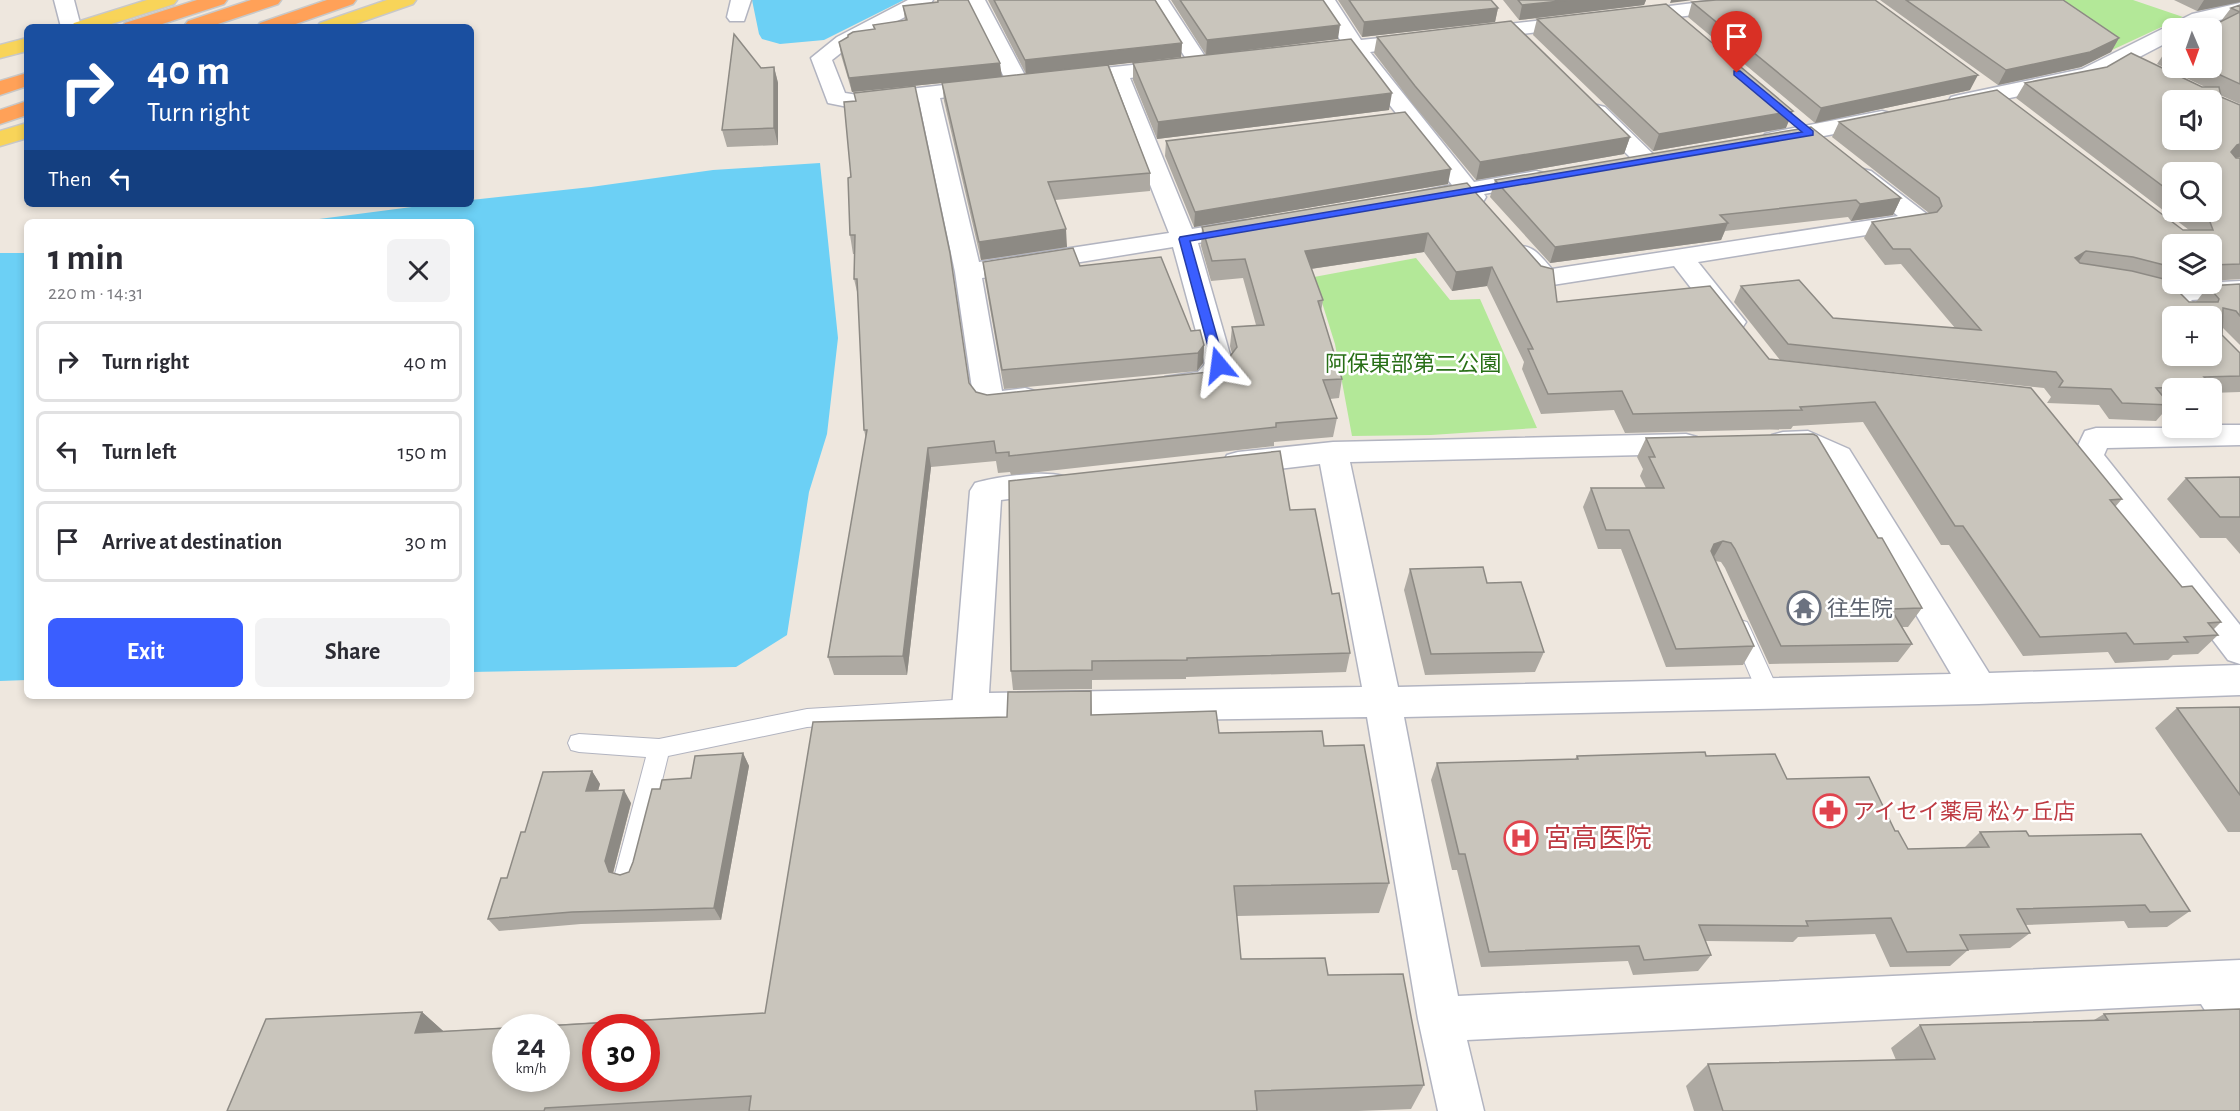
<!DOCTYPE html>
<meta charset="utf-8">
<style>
body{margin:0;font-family:"Alegreya Sans","Noto Sans JP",sans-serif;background:#f2f2f3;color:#2b2b33;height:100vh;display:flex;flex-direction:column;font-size:22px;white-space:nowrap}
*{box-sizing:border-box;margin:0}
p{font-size:20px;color:#7c7c81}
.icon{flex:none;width:33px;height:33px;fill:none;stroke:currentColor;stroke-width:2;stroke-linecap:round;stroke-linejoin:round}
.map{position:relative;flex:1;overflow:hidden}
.panel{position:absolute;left:24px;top:219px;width:450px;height:480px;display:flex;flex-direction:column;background:#fff;border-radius:9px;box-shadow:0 3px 9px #0003}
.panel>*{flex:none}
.banner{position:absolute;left:24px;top:24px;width:450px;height:183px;border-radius:9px;box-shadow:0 3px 9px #0003;background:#1a4fa0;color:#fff;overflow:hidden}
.needle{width:39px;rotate:178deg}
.fabs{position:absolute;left:2162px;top:18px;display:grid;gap:12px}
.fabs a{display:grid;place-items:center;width:60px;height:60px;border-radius:9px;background:#fff;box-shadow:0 3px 9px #0003;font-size:30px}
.speed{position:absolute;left:492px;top:1014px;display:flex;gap:12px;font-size:30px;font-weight:700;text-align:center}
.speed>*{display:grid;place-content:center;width:78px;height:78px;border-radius:50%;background:#fff;box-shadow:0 3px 9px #0003;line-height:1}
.speed small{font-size:15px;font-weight:400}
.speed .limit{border:9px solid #d22;background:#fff;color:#111}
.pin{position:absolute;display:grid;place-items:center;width:51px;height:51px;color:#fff;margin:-62px -26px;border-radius:50% 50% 50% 0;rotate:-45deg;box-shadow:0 0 6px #0007}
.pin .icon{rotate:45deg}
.me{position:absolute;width:66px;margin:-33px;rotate:344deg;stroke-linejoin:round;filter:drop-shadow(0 0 4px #0008)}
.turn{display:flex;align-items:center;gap:21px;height:126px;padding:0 24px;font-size:27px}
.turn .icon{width:78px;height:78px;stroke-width:2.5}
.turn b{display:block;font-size:42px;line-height:51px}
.then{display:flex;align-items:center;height:57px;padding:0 24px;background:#0003;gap:12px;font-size:22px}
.round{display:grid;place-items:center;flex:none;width:63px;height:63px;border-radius:9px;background:#f2f2f3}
.headline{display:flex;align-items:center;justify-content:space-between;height:102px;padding:0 24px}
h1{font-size:36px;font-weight:600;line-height:45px}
.action{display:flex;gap:12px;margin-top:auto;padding:12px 24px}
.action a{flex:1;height:69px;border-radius:9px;background:#3a5eff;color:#fff;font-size:24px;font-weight:600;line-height:69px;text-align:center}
.action a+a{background:#f2f2f3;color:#2b2b33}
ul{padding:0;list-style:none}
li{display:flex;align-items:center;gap:18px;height:81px;margin:0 12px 9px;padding:0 12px;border:3px solid #e1e1e2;border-radius:9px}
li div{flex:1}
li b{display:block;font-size:22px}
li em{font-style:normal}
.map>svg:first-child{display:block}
</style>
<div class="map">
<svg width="2240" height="1111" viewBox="0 0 2240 1111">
<rect width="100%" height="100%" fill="#eee7de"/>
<path fill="#b3e898" d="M2041 0H2133L2183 17 2112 50Z
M1416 258 1450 300 1480 299 1537 428 1431 435 1352 436 1335 344 1314 277Z"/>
<path fill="#6cd0f5" d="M752 0H904L824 40 780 44 762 39 759 34Z
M820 163 838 338 827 434 809 492 787 635 736 667 471 672V222H296L435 204H471V200L591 187 713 170Z
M0 253H27V680L0 681Z"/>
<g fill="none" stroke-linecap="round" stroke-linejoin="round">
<g stroke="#b2b4c0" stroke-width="2">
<path id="service" d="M1740 620 1747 622 1750 628 1780 694 1777 700 1769 703 1761 700 1758 694 1730 628 1733 622Z
M970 699 978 702 981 708 978 714 970 717 807 727 668 756 639 874 636 882 627 885 618 882 615 874 646 757 579 752 571 750 568 743 571 736 579 734 659 739 807 709Z"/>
</g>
<g stroke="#b2b4c0" stroke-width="3">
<path id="minor" d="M54 0H74L81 27H61Z
M731 0H751L744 21H730L727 17Z
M908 0H933L930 4 851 45 832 60 845 93 858 95 987 80 995 81 998 86 995 91 940 98 979 262 1169 233 1109 80 1068 84 1060 83 1057 78 1060 73 1068 72 1178 60 1185 62 1189 66 1185 70 1130 78 1192 229 1246 220 1255 223 1259 228 1255 233 1198 243 1233 365 1217 388 1175 393 1165 391 1161 384 1165 377 1198 372 1205 364 1173 247 982 278 1002 391 1025 388 1035 391 1040 398 1035 405C1018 410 996 414 979 409L974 402 955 272 919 101 858 109 828 103 811 58 837 37Z
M965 0H985L1029 83 1026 88 1018 89 1010 88 1007 83Z
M1148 0H1168L1210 64 1206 68 1199 70 1192 68Z
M1315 0H1335L1361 40 1419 34 1426 36 1429 40 1426 44 1370 52 1474 182 1536 171 1544 173 1548 178 1544 183 1484 194 1486 197 1483 202C1475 204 1468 205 1462 198L1427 204 1418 202 1415 197 1418 192 1452 185 1350 54 1313 58 1306 56 1303 52 1306 48 1342 43Z
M1718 0H1776L1773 4 1766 6 1629 23 1622 21 1619 17 1622 13 1629 11Z
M2240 3V15C2216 20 2196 28 2172 28V40L2097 79 1959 109 1951 107 1948 102 1951 97 1959 95 2082 69 2192 14Z
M1580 16 1587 18 1590 22 1587 26 1474 40 1467 38 1464 34 1467 30 1474 28Z
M1597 105 1605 107 1654 155 1658 160 1654 165 1646 167 1638 165 1589 117 1586 112 1589 107Z
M1882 111 1890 113 1893 118 1890 123 1773 146 1765 144 1762 139 1765 134 1773 132Z
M1863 169 1871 171 1928 215 1931 220 1928 225 1698 262 1746 322 1742 328 1732 330 1722 328 1674 266 1546 286 1537 284 1509 252 1513 247C1532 242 1540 256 1552 269L1898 216 1855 181 1851 176 1855 171Z
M2240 281V297L2191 300 2205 316H2177L2162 299 2176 285 2183 284Z
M2211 425H2240V445L2107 448 2104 455 2240 625V664L2228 660 2073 456 2085 431 2096 428H2211Z
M1808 431 1849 449 1989 673 2240 665V695L1979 704 1404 717 1458 996 2240 960V1047L2224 1041 2201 1004 1467 1040 1484 1111H1438L1418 1019 1367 717 970 723 957 719 952 708 970 491 975 483C997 477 1041 470 1063 476L1068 484 1063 492 1001 500 989 693 1362 687 1320 464 1238 474 1227 471 1223 463 1227 455 1238 452 1333 442 1686 434 1697 437 1701 444 1697 451 1686 454 1350 462 1398 687 1951 674 1827 463 1804 451 1783 452 1772 449 1768 442 1772 435 1783 432Z"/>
</g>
<g stroke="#c8c8c8" stroke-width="3">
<path id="primary" d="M147 0H177L174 4 102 27H71L74 23Z
M387 0H416L413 4 347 27H317L320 23Z
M27 38V51L0 58V45Z
M27 123V138L0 146V131Z"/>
</g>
<g stroke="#c8c8c8" stroke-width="3">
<path id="motorway" d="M197 0H227L224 4 153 27H122L125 23Z
M251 0H281L278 4 209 27H186L185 25 188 21Z
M327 0H356L353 4 287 27H257L260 23Z
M27 73V86L0 95V81Z
M27 101V115L0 124V110Z"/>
</g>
<use href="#service" fill="#fff" fill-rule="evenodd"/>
<use href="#minor" fill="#fff" fill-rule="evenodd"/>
<use href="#primary" fill="#f8d459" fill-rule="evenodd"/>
<use href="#motorway" fill="#ffa158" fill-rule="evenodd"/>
</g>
<path fill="#ada9a2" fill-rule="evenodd" d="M937 0H968L1002 77 1026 74 988 0H1155L1182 43 1181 57 1109 65 1150 173V191L1055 200 1067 247 981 260 944 101 942 83 971 80 852 92 841 55 839 42 874 29 873 25 905 21 903 6 937 2Z
M1171 0H1323L1338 39 1206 55Z
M1338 0H1491L1498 8 1495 22 1362 37Z
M1503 0H1646L1644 5 1519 20Z
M1880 0H2063L2119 38 2111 52 2081 67 1998 85Z
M2174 0H2240V2L2197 11Z
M1692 2 1970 90 1815 123 1688 17Z
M2240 5V104L2220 95 2221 97 2240 105V157L2235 158H2240V279L2211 281V244H2172V284H2178L2173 285 2189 302H2196L2208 286 2240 284V345L2222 327V335L2240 353V392L2211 393V388H2172V403H2168L2170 405 2156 421 2109 419 2099 405 2047 403 2051 397 2044 388 1780 360 1734 302 1741 286 1833 318 1955 328 1901 264 1885 265 1864 238 1872 222 1929 213 1832 137 1839 122 2183 230H2189L2016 98 2025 83 2205 87 2157 64 2167 49 2172 47V68H2211L2221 21 2231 8ZM2172 172 2211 212H2172Z
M1537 19 1786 128 1653 151 1533 35Z
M1377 37 1630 137 1624 154 1476 180 1412 103 1374 53Z
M1133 63 1389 110 1157 139 1133 80Z
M774 67 778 83V145L727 147 722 130Z
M854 93 969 383 976 392 987 395 1219 371 1232 353 1230 346 1232 327 1256 325 1243 278 1211 281 1201 246 1202 227 1467 183 1557 302 1769 359 2122 499 2115 507 2182 587 2221 622 2214 629 2218 635 2198 654 2173 655 2168 660 2115 663 2108 652 2023 656 1949 545H1941L1863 422 1793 426 1791 429 1625 433 1614 410 1541 414 1522 369 1524 362 1487 286 1452 291 1424 252 1311 269 1323 300 1321 312 1342 379 1339 398 1330 399 1337 418 1333 437 1274 442V446L1011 475 1010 472 998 473 996 461 931 467 907 675H834L828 657 866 439 864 430 858 296 854 279 855 254H853L850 235 851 177 856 101Z
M1166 141 1448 184 1194 227 1165 156Z
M1495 180 1901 198 1893 215 1851 221 1848 217 1725 231 1721 240 1550 263 1490 197Z
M983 262 1080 266 1191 331 1204 345 1203 363 1197 371 1004 389 985 280Z
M1646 438 1878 538 1922 608 1908 627H1902L1912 644 1898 662 1769 664 1725 568 1721 562 1715 561 1754 646 1743 665 1666 667 1621 549H1598L1583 507 1591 488H1646L1640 476 1643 469 1637 457Z
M2240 477V554L2226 538H2200L2167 499 2186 478Z
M1290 510 1332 594 1350 653 1346 672 1186 677V679L1092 680V689L1013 690 1011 671Z
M1410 569 1487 583 1544 652 1535 672 1425 675 1404 590Z
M1091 691 1092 715 1219 733 1324 746 1389 883 1379 913 1237 916 1241 959 1328 975 1424 1085 1411 1109 1358 1111H227L422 1012 443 1031 765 1013 1007 717Z
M2240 707V832H2228L2155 728 2177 708Z
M743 753 749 766 721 920 581 924 499 931 488 919 507 878 525 832 592 771 600 784 598 791 631 803 613 873 620 875 629 872 633 862 660 789 691 778Z
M1577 756H1706L1787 779 1895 831 1908 849 1965 847 1980 832 2029 836 2190 911 2167 927 2128 928 2124 921 2025 925 2030 933 2010 948 1968 950 1950 966 1890 967 1875 934 1798 937 1793 942 1705 941 1711 955 1698 971 1633 975 1628 961 1481 967 1457 870H1452L1431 780 1437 763 1575 759Z
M2104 1014 2240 1111H1694L1686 1086 1708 1064 1896 1060 1891 1048 1920 1025 2094 1020Z"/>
<path fill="#8d8a84" d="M1570 0H1646L1644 5 1519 20 1522 5Z
M1671 0H1693L1670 3Z
M2204 0H2240V2L2197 11Z
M1498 8 1495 22 1362 37 1364 22Z
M1340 25 1338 39 1206 55 1207 40Z
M2119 38 2111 52 2081 67 1998 85 2006 70Z
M1182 43 1181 57 1026 75 1025 60Z
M1000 63 1002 77 852 92 849 78Z
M774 67 778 83V145L774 128Z
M1978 75 1970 90 1815 123 1821 108Z
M1392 93 1389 110 1157 139 1158 122Z
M1793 111 1786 128 1653 151 1659 134Z
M1630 137 1624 154 1476 180 1480 162Z
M2240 144V157L2225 160 2237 145Z
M1451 169 1448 184 1194 227 1195 212Z
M1901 198 1893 215 1851 221 1860 204Z
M1728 223 1721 240 1550 263 1555 247Z
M1066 229 1067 247 981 260 979 242Z
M1428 233 1424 252 1303 270 1305 251Z
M2086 251 2075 267V258Z
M1492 267 1487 286 1452 291 1456 272Z
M1204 345 1203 363 1197 371 1198 353Z
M928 448 931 467 907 675 903 656Z
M1723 541 1712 560 1704 563 1714 544Z
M743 753 749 766 721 920 714 908Z
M592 771 600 784 594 804 586 791Z
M624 790 631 803 613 873 609 872 605 861Z
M422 1012 451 1038 415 1033Z"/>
<path fill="#c9c5bc" stroke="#8d8a84" stroke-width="1.5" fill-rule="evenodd" d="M938 0H968L1000 63 849 78 839 42 848 37V35L853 32 875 29 873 25 907 20 903 6 938 2Z
M994 0H1155L1182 43 1025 60Z
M1180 0H1323L1340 25 1207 40Z
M1349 0H1491L1498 8 1364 22Z
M1518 0H1570L1522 5Z
M1716 0H1875L1978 75 1821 108 1692 2Z
M1906 0H2063L2119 38 2090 52 2006 70Z
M1666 4 1793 111 1659 134 1537 19Z
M2240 5V12L2231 8Z
M2240 12V84L2205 68H2211V28H2208Z
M1511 21 1630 137 1480 162 1415 86 1377 37Z
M734 34 761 68 774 67V128L722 130Z
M1351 39 1392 93 1158 122 1133 63Z
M2172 47V52L2167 49Z
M2131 53 2202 87H2219L2221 97 2240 105V144L2237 145 2231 152 2236 158H2240V264L2211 265V244H2172V267L2133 257 2086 251 2075 258 2080 263 2132 271 2172 281V285L2189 302H2218L2219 299 2208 286 2240 284V316L2236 311 2223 308 2222 335 2240 353V376L2204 377 2213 386 2156 388 2170 405 2122 403 2111 389 2059 387 2063 381 2056 372 1788 344 1741 286 1799 280 1833 318 1981 330 1910 249H1893L1872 222 1937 212 1942 206 1939 198 1839 122 1997 90 2183 230H2213L2210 222 2197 212H2211V172H2172V193L2025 83 2107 67ZM2172 100H2211V140H2172ZM2172 316H2211V356H2172Z
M1108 65 1150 173 1048 182 1066 229 979 242 942 83Z
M915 86 950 253 969 383 976 392 987 395 1219 371 1237 347 1232 327 1264 325 1245 259 1212 261 1202 227 1467 183 1541 266 1553 269 1557 302 1710 286 1769 359 2031 388 2122 499 2110 500 2182 587 2192 586 2221 622 2208 623 2218 635 2184 637 2188 642 2134 644 2126 633 2040 637 1963 526H1955L1875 402 1800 407 1802 410 1633 414 1622 391 1548 394 1528 349H1533L1492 267 1456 272 1428 233 1305 251 1323 300 1318 301 1342 379 1323 380 1337 418 1276 423V427L1009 456V452L996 453 994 441 928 448 903 656 828 657 867 430H864L857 279H854L855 235H850L848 178 851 177 844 102 856 101 854 93Z
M1405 112 1451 169 1195 212 1166 141Z
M1811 127 1901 198 1860 204 1856 200 1720 215 1728 223 1555 247 1495 180Z
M1073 248 1080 266 1161 257 1191 331 1200 330 1204 345 1198 353 1002 370 983 262Z
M1813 434 1817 436 1878 538H1882L1922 608 1891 609 1912 644 1781 646 1735 549 1731 543 1723 541 1714 544 1711 551 1754 646 1676 649 1629 530H1606L1591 488H1664L1649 457H1655L1646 438Z
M1280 451 1290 510 1315 509 1332 594 1339 593 1350 653 1187 658V660L1092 661V670L1011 671 1009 481Z
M2240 477V517H2220L2186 478Z
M1483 567 1487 583 1521 582 1544 652 1431 654 1410 569Z
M1091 691V715L1216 711 1219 733 1322 731 1324 746 1364 745 1389 883 1234 886 1241 959 1325 958 1328 975 1403 974 1424 1085 1255 1091 1257 1111H749L751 1096 545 1108 544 1111H227L266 1019 422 1012 415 1033 506 1028V1078H556V1028H511L765 1013 813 722 1007 717 1008 692ZM596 1028H646V1078H596Z
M2240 707V795L2177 708Z
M1705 752 1706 756 1775 754 1787 779 1869 777 1895 831H1898L1908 849 1989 847 1980 832 2026 831 2029 836 2141 834 2190 911 2150 912 2145 905 2017 909 2030 933 1960 935 1968 950 1907 952 1891 918 1806 921 1808 926 1699 925 1711 955 1644 960 1639 946 1489 952 1465 854H1459L1437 763 1578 759 1577 756Z
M743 753 714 908 572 912 488 919 501 878H507L521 832H525L543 772 592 771 586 791 624 790 605 861 609 872 620 875 629 872 633 862 652 789H660L662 780 691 778 695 756Z
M2240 1009V1111H1723L1708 1064 1935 1059 1920 1025 2108 1020 2104 1014Z"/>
<path fill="#3a5eff" stroke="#263da6" stroke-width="1.5" d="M1734 71H1740L1813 131V135L1190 241 1225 365 1219 368 1213 365 1179 239 1180 237 1802 132 1734 75Z"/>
<defs>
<g id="temple-ring" transform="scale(1.725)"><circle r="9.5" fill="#fff" stroke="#6b7280" stroke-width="1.5"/><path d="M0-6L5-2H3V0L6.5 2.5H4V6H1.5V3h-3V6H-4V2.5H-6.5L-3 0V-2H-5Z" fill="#6b7280"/></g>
<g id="pharmacy-ring" transform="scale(1.725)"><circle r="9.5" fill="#fff" stroke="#e0444e" stroke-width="1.5"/><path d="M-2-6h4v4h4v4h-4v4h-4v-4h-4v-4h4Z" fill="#e0444e"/></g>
<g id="hospital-ring" transform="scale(1.725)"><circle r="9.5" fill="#fff" stroke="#e0444e" stroke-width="1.5"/><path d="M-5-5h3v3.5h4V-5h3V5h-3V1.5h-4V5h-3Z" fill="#e0444e"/></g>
</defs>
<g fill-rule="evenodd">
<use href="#temple-ring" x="1804" y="608"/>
<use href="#pharmacy-ring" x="1830" y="811"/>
<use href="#hospital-ring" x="1521" y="838"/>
</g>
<g text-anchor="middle" stroke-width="5" stroke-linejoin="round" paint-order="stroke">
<g font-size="22" fill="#286f17" stroke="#fff">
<text x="1413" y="371">阿保東部第二公園</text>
</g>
<g font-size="22" fill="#5b616d" stroke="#fff" text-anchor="start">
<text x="1827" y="616">往生院</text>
</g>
<g font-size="22" fill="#be3a42" stroke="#fff" text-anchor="start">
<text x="1853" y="819">アイセイ薬局 松ヶ丘店</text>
</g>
<g font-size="27" fill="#be3a42" stroke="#fff" text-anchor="start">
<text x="1544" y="847">宮高医院</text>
</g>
</g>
</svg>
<div class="fabs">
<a><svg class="needle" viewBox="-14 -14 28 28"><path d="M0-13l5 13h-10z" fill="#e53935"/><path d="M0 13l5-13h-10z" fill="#7c7c81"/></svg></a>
<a><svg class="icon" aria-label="sound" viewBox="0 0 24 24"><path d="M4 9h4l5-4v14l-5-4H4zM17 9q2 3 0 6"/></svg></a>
<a><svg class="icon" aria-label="search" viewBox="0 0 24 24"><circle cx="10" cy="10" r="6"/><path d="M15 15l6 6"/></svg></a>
<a><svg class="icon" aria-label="layers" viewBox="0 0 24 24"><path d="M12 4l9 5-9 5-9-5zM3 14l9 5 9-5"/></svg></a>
<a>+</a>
<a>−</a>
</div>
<div class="speed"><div>24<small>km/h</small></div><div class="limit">30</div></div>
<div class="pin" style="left:1737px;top:73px;background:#d93025"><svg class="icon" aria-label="arrive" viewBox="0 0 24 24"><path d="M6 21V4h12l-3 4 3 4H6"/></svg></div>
<svg class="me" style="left:1219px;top:365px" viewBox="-20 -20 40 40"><path d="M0-17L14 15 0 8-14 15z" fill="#3a5eff" stroke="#fff" stroke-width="4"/></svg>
<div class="banner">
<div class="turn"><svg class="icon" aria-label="right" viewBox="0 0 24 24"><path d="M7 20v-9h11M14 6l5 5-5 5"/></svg><div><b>40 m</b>Turn right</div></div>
<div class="then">Then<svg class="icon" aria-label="left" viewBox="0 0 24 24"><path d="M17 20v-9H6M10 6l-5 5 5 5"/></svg></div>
</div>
<section class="panel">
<div class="headline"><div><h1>1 min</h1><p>220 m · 14:31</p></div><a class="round"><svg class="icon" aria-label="close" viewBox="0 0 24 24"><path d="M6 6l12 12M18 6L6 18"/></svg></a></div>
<ul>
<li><svg class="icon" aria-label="right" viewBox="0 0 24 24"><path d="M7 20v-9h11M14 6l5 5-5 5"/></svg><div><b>Turn right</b></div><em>40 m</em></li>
<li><svg class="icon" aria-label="left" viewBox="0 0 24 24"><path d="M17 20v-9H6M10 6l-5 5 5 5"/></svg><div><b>Turn left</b></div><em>150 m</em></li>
<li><svg class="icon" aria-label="arrive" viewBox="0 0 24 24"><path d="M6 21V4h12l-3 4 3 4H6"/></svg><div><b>Arrive at destination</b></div><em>30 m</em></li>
</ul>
<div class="action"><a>Exit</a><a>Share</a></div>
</section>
</div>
